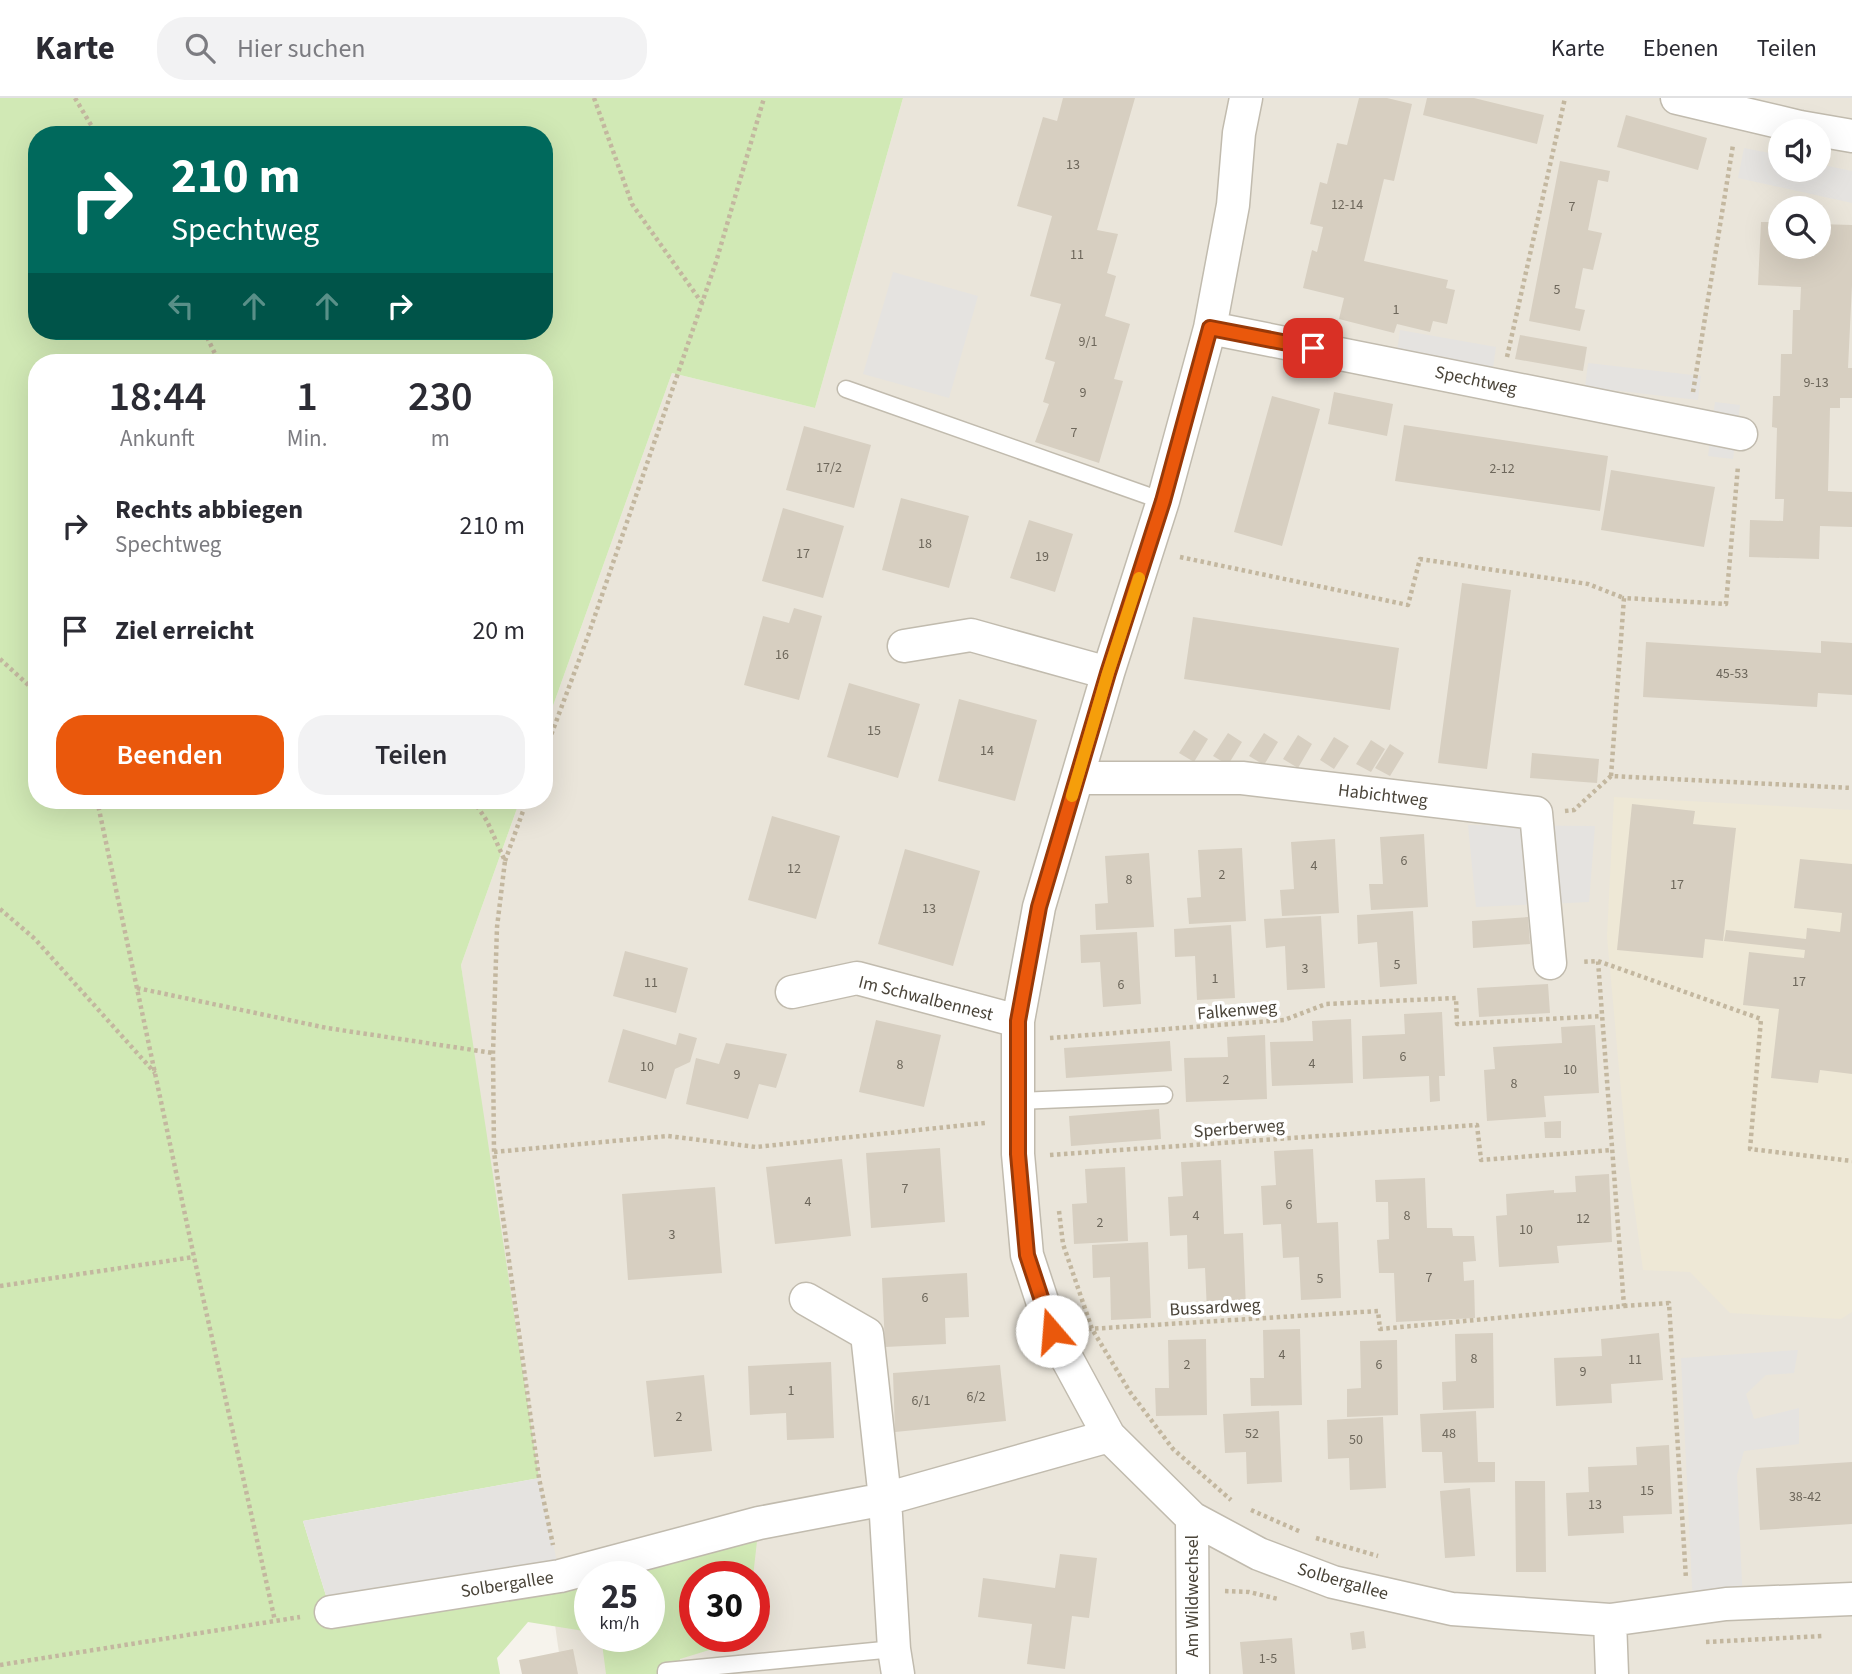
<!DOCTYPE html>
<html lang="de">
<style>
body{margin:0;font-family:"Source Sans 3",sans-serif;background:#f2f2f3;color:#2b2b33;height:100vh;display:flex;flex-direction:column;font-size:26px;white-space:nowrap}
*{box-sizing:border-box;margin:0}
p{font-size:23px;color:#7c7c81}
.icon{flex:none;width:38px;height:38px;fill:none;stroke:currentColor;stroke-width:2;stroke-linecap:round;stroke-linejoin:round}
.map{position:relative;flex:1;overflow:hidden}
.sheet{position:absolute;left:28px;top:256px;width:525px;height:455px;display:flex;flex-direction:column;background:#fff;border-radius:28px;box-shadow:0 7px 28px #0002}
.sheet>*{flex:none}
.banner{position:absolute;left:28px;top:28px;width:525px;height:214px;border-radius:28px;box-shadow:0 7px 28px #0002;background:#00695c;color:#fff;overflow:hidden}
.buttons{position:absolute;left:1768px;top:21px;display:grid;gap:14px}
.buttons a{display:grid;place-items:center;width:63px;height:63px;border-radius:50%;background:#fff;box-shadow:0 7px 28px #0002;font-size:35px}
.speed{position:absolute;left:574px;top:1463px;display:flex;gap:14px;font-size:35px;font-weight:700;text-align:center}
.speed>*{display:grid;place-content:center;width:91px;height:91px;border-radius:50%;background:#fff;box-shadow:0 7px 28px #0002;line-height:1}
.speed small{font-size:18px;font-weight:400}
.speed .limit{border:10px solid #d22;background:#fff;color:#111}
.pin{position:absolute;display:grid;place-items:center;width:60px;height:60px;color:#fff;margin:-30px;border-radius:14px;box-shadow:0 4px 10px #0006}
.me{position:absolute;width:77px;margin:-38px;rotate:342deg;stroke-linejoin:round;filter:drop-shadow(0 0 5px #0008)}
.turn{display:flex;align-items:center;gap:24px;height:147px;padding:0 28px;font-size:32px}
.turn .icon{width:91px;height:91px;stroke-width:2.5}
.turn b{display:block;font-size:49px;line-height:60px}
.lanes{display:flex;align-items:center;height:66px;padding:0 28px;background:#0003;justify-content:center;gap:35px;direction:ltr}
.lanes .off{opacity:.35}
.eta{display:flex;justify-content:space-evenly;align-items:center;height:119px;text-align:center}
.eta b{font-size:42px;font-weight:600;line-height:49px}
.action{display:flex;gap:14px;margin-top:auto;padding:14px 28px}
.action a{flex:1;height:80px;border-radius:28px;background:#ea580c;color:#fff;font-size:28px;font-weight:600;line-height:80px;text-align:center}
.action a+a{background:#f2f2f3;color:#2b2b33}
ul{padding:0;list-style:none}
li{display:flex;align-items:center;gap:21px;height:105px;padding:0 28px}
li div{flex:1}
li b{display:block;font-size:26px}
li em{font-style:normal}
header{display:flex;align-items:center;gap:42px;box-sizing:border-box;height:98px;padding:0 35px;background:#fff;border-bottom:2px solid #e1e1e2}
header strong{font-size:33px}
nav{display:flex;gap:38px;margin-inline-start:auto;font-size:24px}
.search{width:490px;height:63px;background:#f2f2f3;display:flex;align-items:center;gap:18px;box-sizing:border-box;padding:0 24px;border-radius:28px;color:#7c7c81;font-size:26px}
.map>svg:first-child{display:block}
</style>
<header>
<strong>Karte</strong>
<div class="search"><svg class="icon" aria-label="search" viewBox="0 0 24 24"><circle cx="10" cy="10" r="6"/><path d="M15 15l6 6"/></svg>Hier suchen</div>
<nav><a>Karte</a><a>Ebenen</a><a>Teilen</a></nav>
</header>
<div class="map">
<svg width="1852" height="1576" viewBox="0 0 1852 1576">
<rect width="100%" height="100%" fill="#f6f3ec"/>
<path fill="#eae5da" fill-rule="evenodd" d="M903 0H1852V1576H562L461 867 520 702H544V633L672 275 815 310ZM1780 33H1818V72H1780ZM1780 110H1818V149H1780ZM590 1479H649V1538H590ZM695 1479H754V1538H695Z"/>
<path fill="#eee8d6" d="M1614 699 1852 712V1214L1841 1221 1730 1215 1690 1174 1643 1172 1626 1048 1607 838Z"/>
<path fill="#d1e9b5" fill-rule="evenodd" d="M0 0H903L815 310 672 275 544 633V264H37V702H520L461 867 539 1380 303 1423 331 1514 759 1425 753 1479H695V1538H746L745 1541 680 1561 679 1576H606L601 1538H649V1479H590V1534L528 1524 497 1560 500 1576H0ZM37 37H544V233H37Z"/>
<path fill="#e5e3e0" d="M1744 50 1780 57V72H1818V66L1852 73V105L1738 80Z
M893 174 978 198 949 300 863 276Z
M1400 232 1496 249 1493 270 1397 254Z
M1588 265 1701 278 1698 302 1585 289Z
M1715 304 1740 307 1733 361 1708 358Z
M1468 727 1595 728 1589 804 1476 809Z
M1798 1252 1794 1275 1766 1277 1746 1296 1754 1321 1799 1310V1346L1744 1353 1737 1377 1743 1506 1693 1509 1681 1260Z
M539 1380 560 1478 331 1514 303 1423Z"/>
<path fill="#d7cfc1" d="M1063 0H1135L1097 132 1118 136 1107 175 1116 178 1105 218 1130 226 1114 281 1123 283 1099 365 1035 344 1049 306 1043 304 1055 264 1045 261 1061 206 1030 198 1052 118 1017 108 1043 19 1057 23Z
M1359 0H1387L1412 6 1394 83 1384 81 1364 163 1448 182 1446 190 1455 192 1447 226 1433 223 1430 234 1397 226 1394 235 1339 221 1344 200 1303 190 1312 152 1317 154 1323 129 1310 126 1320 84 1327 86 1337 45 1347 47Z
M1427 0H1474L1544 17 1537 46 1423 17Z
M1626 17 1707 40 1698 72 1617 49Z
M1560 63 1610 73 1608 84 1598 82 1588 132 1602 135 1593 172 1583 170 1575 210 1585 212 1580 233 1529 223Z
M1761 124H1780V149H1818V126L1852 127V187L1848 270H1852V300H1840V310H1830L1828 393 1852 394V429L1820 428 1819 461 1749 459 1750 422 1783 423 1784 401H1775L1777 330 1772 329 1773 298H1780L1781 256H1792L1793 212H1800L1801 189 1758 187Z
M1520 237 1587 249 1583 273 1515 261Z
M1334 294 1393 306 1387 338 1328 326Z
M1272 298 1320 311 1282 448 1234 434Z
M1404 327 1608 358 1600 413 1395 383Z
M804 328 871 347 854 410 786 392Z
M1611 372 1715 389 1704 449 1601 432Z
M901 400 969 418 949 490 882 472Z
M783 410 844 428 823 500 762 483Z
M1029 422 1073 436 1055 494 1010 480Z
M1462 485 1511 492 1487 671 1438 665Z
M794 510 822 518 799 602 744 587 763 518 789 525Z
M1193 519 1399 550 1390 612 1184 581Z
M1821 543 1852 545V597L1818 595 1817 609 1643 599 1646 544 1821 555Z
M849 585 920 606 898 680 827 659Z
M959 601 1037 622 1015 703 938 683Z
M1194 632 1208 641 1194 664 1179 655Z
M1228 635 1242 644 1228 667 1213 658Z
M1264 635 1278 644 1264 667 1249 658Z
M1298 637 1312 646 1298 670 1283 661Z
M1334 639 1349 648 1334 671 1320 662Z
M1371 642 1385 651 1371 674 1356 666Z
M1390 646 1404 655 1390 678 1375 670Z
M1532 655 1599 661 1597 685 1530 680Z
M1632 706 1695 713 1693 726 1736 730 1723 843 1705 841 1703 860 1617 852Z
M772 718 840 738 816 821 748 802Z
M1424 736 1428 809 1371 812 1369 786H1383L1380 739Z
M1335 741 1339 815 1282 818 1280 792 1294 791 1291 744Z
M1242 750 1246 823 1189 826 1187 800 1201 799 1198 752Z
M905 751 980 773 953 868 878 846Z
M1149 755 1154 829 1096 832 1095 806 1108 805 1105 758Z
M1800 761 1852 766V976L1820 972 1818 985 1771 980 1779 911 1743 907 1749 854 1804 860 1805 852 1724 843 1726 832 1806 841 1807 830 1840 834 1842 815 1794 810Z
M1413 813 1417 886 1380 889 1377 844 1358 846 1357 817Z
M1321 818 1325 890 1287 892 1285 848 1266 850 1264 821Z
M1528 819 1530 846 1473 850 1472 823Z
M1231 827 1235 900 1197 902 1195 858 1175 859 1174 831Z
M1137 834 1141 906 1103 909 1100 864 1081 865 1080 837Z
M625 853 688 870 676 915 613 898Z
M1548 886 1550 915 1479 919 1477 890Z
M1442 914 1445 978H1439L1440 1003 1430 1004 1429 978 1363 981 1362 938 1405 936 1404 916Z
M1351 921 1353 985 1272 988 1270 944 1313 943 1312 923Z
M876 922 941 937 924 1009 859 994Z
M1595 927 1599 995 1544 998 1546 1019 1487 1023 1484 972 1495 971 1493 949 1562 945 1561 929Z
M623 931 676 947 679 935 697 940 690 964 675 971 666 1001 608 984Z
M1265 937 1267 1001 1186 1004 1184 960 1228 959 1227 939Z
M1170 943 1172 973 1066 980 1064 950Z
M726 945 787 956 776 990 759 986 748 1021 686 1006 696 960 719 966Z
M1159 1011 1161 1041 1071 1048 1069 1018Z
M1561 1023V1040H1545L1544 1024Z
M940 1050 945 1124 871 1130 866 1055Z
M1313 1051 1317 1125 1338 1124 1341 1200 1301 1202 1299 1159 1283 1160 1281 1126 1263 1127 1261 1088 1276 1087 1274 1053Z
M842 1061 851 1138 775 1146 766 1069Z
M1221 1062 1224 1136 1243 1135 1246 1210 1207 1213 1205 1170 1188 1171 1187 1137 1170 1138 1168 1099 1183 1098 1181 1064Z
M1125 1069 1128 1143 1074 1146 1072 1106 1087 1105 1085 1071Z
M1609 1076 1612 1144 1557 1148 1559 1165 1499 1169 1496 1118 1507 1117 1506 1096 1554 1092V1095L1576 1094 1575 1078Z
M1425 1080 1427 1130H1452L1453 1138H1474L1476 1163 1463 1164 1464 1183 1474 1182 1475 1220 1396 1224 1394 1175H1379L1377 1142 1389 1141 1388 1104H1376L1375 1082Z
M715 1089 722 1175 628 1182 622 1096Z
M1148 1144 1151 1220 1111 1222 1110 1179 1093 1180 1092 1147Z
M967 1175 969 1219 945 1220 946 1246 885 1249 882 1180Z
M1300 1231 1302 1307 1251 1308 1250 1280H1264L1263 1232Z
M1493 1235 1494 1310 1443 1312 1442 1284 1456 1283 1455 1236Z
M1659 1235 1663 1282 1611 1286 1612 1305 1556 1308 1554 1260 1602 1258 1601 1241Z
M1206 1241 1207 1317 1156 1318 1155 1290H1169L1168 1242Z
M1397 1242 1398 1317 1347 1319V1291L1361 1290 1360 1243Z
M831 1264 834 1340 787 1342 786 1315 750 1317 748 1268Z
M1000 1267 1006 1323 895 1334 893 1275Z
M704 1277 712 1353 654 1359 646 1283Z
M1279 1313 1282 1384 1247 1386 1246 1354 1225 1355 1223 1316Z
M1476 1313 1478 1364H1495V1384L1444 1385 1442 1354H1422L1420 1316Z
M1383 1319 1386 1390 1350 1392 1349 1360 1328 1361 1327 1322Z
M1669 1347 1672 1416 1623 1418 1624 1435 1568 1438 1566 1395 1589 1394 1588 1369 1637 1367 1636 1349Z
M1852 1364V1426L1760 1432 1756 1370Z
M1515 1383H1545L1546 1474H1516Z
M1470 1390 1475 1458 1445 1460 1440 1393Z
M1060 1456 1097 1460 1089 1520 1072 1518 1065 1571 1027 1566 1032 1526 978 1519 983 1480 1055 1490Z
M1364 1533 1366 1550 1352 1552 1350 1535Z
M1292 1540 1295 1576H1243L1240 1544Z
M573 1551 578 1576H522L519 1562Z"/>
<g fill="none" stroke-linecap="round" stroke-linejoin="round">
<g stroke="#c1bbae" stroke-width="19">
<path id="service" d="M846 291 1163 403
M1018 1003 1164 997
M666 1576V1573L894 1551"/>
</g>
<g stroke="#c1bbae" stroke-width="35">
<path id="minor" d="M1246 0 1239 35 1233 107 1210 230 1163 403 1108 575 1039 809 1018 923V1056L1027 1157 1052 1233 1109 1338 1192 1420 1259 1456 1333 1484 1452 1511 1610 1522 1726 1506 1852 1501
M1677 0 1800 29 1852 38
M1210 230 1741 336
M904 548 971 537 1108 575
M1078 680H1242L1536 715 1550 865
M792 894 857 880 1018 923
M806 1201 867 1236 885 1401 894 1551 898 1576
M1192 1420 1193 1576
M331 1514 560 1478 759 1425 885 1401 1109 1338
M1610 1522 1612 1576"/>
</g>
<path stroke="#c3b79f" stroke-width="4.5" stroke-dasharray="3.5 3.5" stroke-linecap="butt" d="M75 0 97 37
M594 0 632 106 702 205
M204 233 219 264
M1507 259 1565 0
M1693 294 1733 47
M1180 459 1408 507 1420 461 1588 486 1624 500
M0 561 37 595
M544 656 588 538 716 164 764 0
M1611 678 1624 500 1726 506 1738 368
M97 702 194 1159 275 1523
M473 702 487 723 505 763 497 829 493 955 494 1054 539 1380 553 1447
M1565 713 1574 712 1611 678 1852 690
M505 763 527 702
M0 811 35 841 155 975
M1598 863 1761 921 1750 1051 1852 1063
M137 890 327 930 493 955
M1050 940 1284 922 1326 906 1456 900 1457 926 1602 918
M494 1054 668 1038 756 1049 985 1025
M1050 1057 1477 1027 1481 1062 1611 1052
M1059 1113 1063 1146 1092 1231 1130 1294 1173 1351 1231 1402
M0 1188 194 1159
M1624 1208 1669 1205 1686 1481
M1088 1231 1378 1213 1380 1231 1624 1208 1598 863 1581 864
M1251 1412 1301 1434
M1316 1440 1378 1458
M1225 1493 1249 1494 1278 1501
M1706 1544 1823 1538
M0 1567 300 1519"/>
<use href="#service" stroke="#fff" stroke-width="16"/>
<use href="#minor" stroke="#fff" stroke-width="32"/>
</g>
<g fill="none" stroke-linecap="round" stroke-linejoin="round">
<g stroke="#983908" stroke-width="18">
<path id="route" d="M1052 1233 1027 1157 1018 1056V923L1039 809 1108 575 1163 403 1210 230 1313 250"/>
</g>
<use href="#route" stroke="#ea580c" stroke-width="12"/>
<path stroke="#f59e0b" stroke-width="12" d="M1072 698 1108 575 1139 480"/>
</g>
<g text-anchor="middle" stroke-width="7" stroke-linejoin="round" paint-order="stroke">
<g font-size="14" fill="#6d675b">
<text x="1073" y="71">13</text>
<text x="1347" y="111">12-14</text>
<text x="1572" y="113">7</text>
<text x="1077" y="161">11</text>
<text x="1557" y="196">5</text>
<text x="1396" y="216">1</text>
<text x="1088" y="248">9/1</text>
<text x="1816" y="289">9-13</text>
<text x="1083" y="299">9</text>
<text x="1074" y="339">7</text>
<text x="829" y="374">17/2</text>
<text x="1502" y="375">2-12</text>
<text x="925" y="450">18</text>
<text x="803" y="460">17</text>
<text x="1042" y="463">19</text>
<text x="782" y="561">16</text>
<text x="1732" y="580">45-53</text>
<text x="874" y="637">15</text>
<text x="987" y="657">14</text>
<text x="1404" y="767">6</text>
<text x="1314" y="772">4</text>
<text x="794" y="775">12</text>
<text x="1222" y="781">2</text>
<text x="1129" y="786">8</text>
<text x="1677" y="791">17</text>
<text x="929" y="815">13</text>
<text x="1397" y="871">5</text>
<text x="1305" y="875">3</text>
<text x="1215" y="885">1</text>
<text x="1799" y="888">17</text>
<text x="651" y="889">11</text>
<text x="1121" y="891">6</text>
<text x="1403" y="963">6</text>
<text x="1312" y="970">4</text>
<text x="900" y="971">8</text>
<text x="647" y="973">10</text>
<text x="1570" y="976">10</text>
<text x="737" y="981">9</text>
<text x="1226" y="986">2</text>
<text x="1514" y="990">8</text>
<text x="905" y="1095">7</text>
<text x="808" y="1108">4</text>
<text x="1289" y="1111">6</text>
<text x="1196" y="1122">4</text>
<text x="1407" y="1122">8</text>
<text x="1583" y="1125">12</text>
<text x="1100" y="1129">2</text>
<text x="1526" y="1136">10</text>
<text x="672" y="1141">3</text>
<text x="1429" y="1184">7</text>
<text x="1320" y="1185">5</text>
<text x="925" y="1204">6</text>
<text x="1282" y="1261">4</text>
<text x="1474" y="1265">8</text>
<text x="1635" y="1266">11</text>
<text x="1187" y="1271">2</text>
<text x="1379" y="1271">6</text>
<text x="1583" y="1278">9</text>
<text x="791" y="1297">1</text>
<text x="976" y="1303">6/2</text>
<text x="921" y="1307">6/1</text>
<text x="679" y="1323">2</text>
<text x="1252" y="1340">52</text>
<text x="1449" y="1340">48</text>
<text x="1356" y="1346">50</text>
<text x="1647" y="1397">15</text>
<text x="1805" y="1403">38-42</text>
<text x="1595" y="1411">13</text>
<text x="1268" y="1565">1-5</text>
</g>
<g font-size="18" fill="#4a4439" stroke="#fff">
<text transform="translate(1476 282) rotate(12)" y="6">Spechtweg</text>
<text transform="translate(1383 697) rotate(7)" y="6">Habichtweg</text>
<text transform="translate(926 900) rotate(14)" y="6">Im Schwalbennest</text>
<text transform="translate(1237 912) rotate(-5)" y="6">Falkenweg</text>
<text transform="translate(1239 1030) rotate(-4)" y="6">Sperberweg</text>
<text transform="translate(1215 1209) rotate(-3)" y="6">Bussardweg</text>
<text transform="translate(1343 1483) rotate(16)" y="6">Solbergallee</text>
<text transform="translate(507 1486) rotate(-9)" y="6">Solbergallee</text>
<text transform="translate(1192 1498) rotate(-90)" y="6">Am Wildwechsel</text>
</g>
</g>
</svg>
<div class="buttons">
<a><svg class="icon" aria-label="sound" viewBox="0 0 24 24"><path d="M4 9h4l5-4v14l-5-4H4zM17 9q2 3 0 6"/></svg></a>
<a><svg class="icon" aria-label="search" viewBox="0 0 24 24"><circle cx="10" cy="10" r="6"/><path d="M15 15l6 6"/></svg></a>
</div>
<div class="speed"><div>25<small>km/h</small></div><div class="limit">30</div></div>
<div class="pin" style="left:1313px;top:250px;background:#d93025"><svg class="icon" aria-label="arrive" viewBox="0 0 24 24"><path d="M6 21V4h12l-3 4 3 4H6"/></svg></div>
<svg class="me" style="left:1052px;top:1233px" viewBox="-20 -20 40 40"><circle r="19" fill="#fff"/><path d="M0-13L10 11 0 6-10 11z" fill="#ea580c"/></svg>
<div class="banner">
<div class="turn"><svg class="icon" aria-label="right" viewBox="0 0 24 24"><path d="M7 20v-9h11M14 6l5 5-5 5"/></svg><div><b>210 m</b>Spechtweg</div></div>
<div class="lanes"><svg class="icon off" aria-label="left" viewBox="0 0 24 24"><path d="M17 20v-9H6M10 6l-5 5 5 5"/></svg><svg class="icon off" aria-label="ahead" viewBox="0 0 24 24"><path d="M12 20V5M6 11l6-6 6 6"/></svg><svg class="icon off" aria-label="ahead" viewBox="0 0 24 24"><path d="M12 20V5M6 11l6-6 6 6"/></svg><svg class="icon" aria-label="right" viewBox="0 0 24 24"><path d="M7 20v-9h11M14 6l5 5-5 5"/></svg></div>
</div>
<section class="sheet">
<div class="eta">
<div><b>18:44</b><p>Ankunft</p></div>
<div><b>1</b><p>Min.</p></div>
<div><b>230</b><p>m</p></div>
</div>
<ul>
<li><svg class="icon" aria-label="right" viewBox="0 0 24 24"><path d="M7 20v-9h11M14 6l5 5-5 5"/></svg><div><b>Rechts abbiegen</b><p>Spechtweg</p></div><em>210 m</em></li>
<li><svg class="icon" aria-label="arrive" viewBox="0 0 24 24"><path d="M6 21V4h12l-3 4 3 4H6"/></svg><div><b>Ziel erreicht</b></div><em>20 m</em></li>
</ul>
<div class="action"><a>Beenden</a><a>Teilen</a></div>
</section>
</div>
